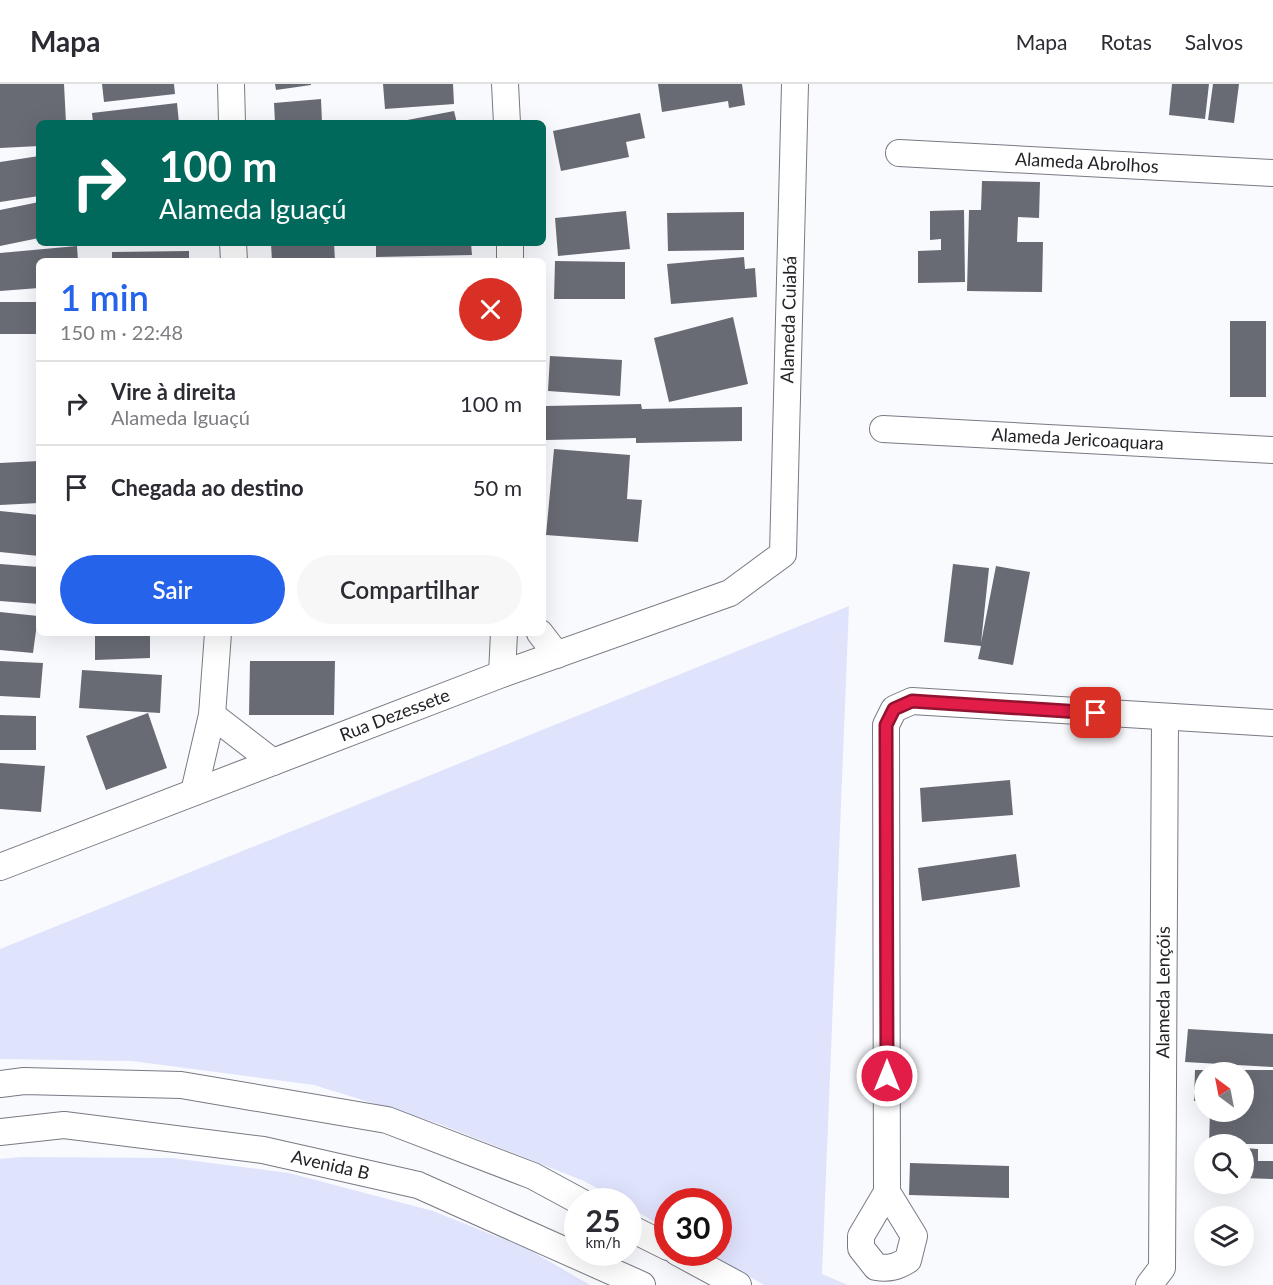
<!DOCTYPE html>
<html lang="pt">
<meta charset="utf-8">
<style>
body{margin:0;font-family:Lato,sans-serif;background:#f7f7f7;color:#2b2b33;height:100vh;display:flex;flex-direction:column;font-size:22px;white-space:nowrap}
*{box-sizing:border-box;margin:0}
p{font-size:20px;color:#7c7c81}
.icon{flex:none;width:33px;height:33px;fill:none;stroke:currentColor;stroke-width:2;stroke-linecap:round;stroke-linejoin:round}
.map{position:relative;flex:1;overflow:hidden}
.side{position:absolute;left:36px;top:174px;width:510px;height:378px;display:flex;flex-direction:column;background:#fff;border-radius:9px;box-shadow:0 6px 24px #0002}
.side>*{flex:none}
.banner{position:absolute;left:36px;top:36px;width:510px;height:126px;border-radius:9px;box-shadow:0 6px 24px #0002;background:#00695c;color:#fff;overflow:hidden}
.needle{width:39px;rotate:328deg}
.tools{position:absolute;left:1194px;top:978px;display:grid;gap:12px}
.tools a{display:grid;place-items:center;width:60px;height:60px;border-radius:50%;background:#fff;box-shadow:0 6px 24px #0002;font-size:30px}
.speed{position:absolute;left:564px;top:1104px;display:flex;gap:12px;font-size:30px;font-weight:700;text-align:center}
.speed>*{display:grid;place-content:center;width:78px;height:78px;border-radius:50%;background:#fff;box-shadow:0 6px 24px #0002;line-height:1}
.speed small{font-size:15px;font-weight:400}
.speed .limit{border:9px solid #d22;background:#fff;color:#111}
.pin{position:absolute;display:grid;place-items:center;width:51px;height:51px;color:#fff;margin:-26px;border-radius:12px;box-shadow:0 3px 9px #0006}
.me{position:absolute;width:66px;margin:-33px;rotate:0deg;stroke-linejoin:round;filter:drop-shadow(0 0 4px #0008)}
.turn{display:flex;align-items:center;gap:21px;height:126px;padding:0 24px;font-size:27px}
.turn .icon{width:78px;height:78px;stroke-width:2.5}
.turn b{display:block;font-size:42px;line-height:51px}
.round{display:grid;place-items:center;flex:none;width:63px;height:63px;border-radius:32px;background:#f7f7f7}
.overview{display:flex;align-items:center;justify-content:space-between;height:102px;padding:0 24px}
h1{font-size:36px;font-weight:600;line-height:45px;color:#2563eb}
.button{display:flex;gap:12px;margin-top:auto;padding:12px 24px}
.button a{flex:1;height:69px;border-radius:36px;background:#2563eb;color:#fff;font-size:24px;font-weight:600;line-height:69px;text-align:center}
.button a+a{background:#f7f7f7;color:#2b2b33}
ul{padding:0;list-style:none}
li{display:flex;align-items:center;gap:18px;height:84px;padding:0 24px;border-top:2px solid #e1e1e2}
li div{flex:1}
li b{display:block;font-size:22px}
li em{font-style:normal}
header{display:flex;align-items:center;gap:36px;box-sizing:border-box;height:84px;padding:0 30px;background:#fff;border-bottom:2px solid #e1e1e2}
header strong{font-size:28px}
nav{display:flex;gap:33px;margin-inline-start:auto;font-size:21px}
.map>svg:first-child{display:block}
</style>
<header>
<strong>Mapa</strong>
<nav><a>Mapa</a><a>Rotas</a><a>Salvos</a></nav>
</header>
<div class="map">
<svg width="1273" height="1201" viewBox="0 0 1273 1201">
<rect width="100%" height="100%" fill="#f9fafe"/>
<path fill="#e0e3fc" d="M849 522 822 1190 848 1201H764L708 1169 718 1168V1118H668L667 1145 629 1123 628 1118 620 1117 584 1097 437 1039 314 1001 132 977 0 975V865Z
M21 1073 172 1074 289 1089 433 1127 528 1165 590 1201H0V1075Z"/>
<path fill="#696b74" d="M0 0H64L66 39H39V62L0 64Z
M102 0H174L175 10 104 18Z
M275 0H311V1L276 6Z
M383 0H453L454 20 385 25Z
M658 0H742L745 21 729 24 728 17 662 28Z
M1172 0H1209L1205 35 1169 31Z
M1213 0H1239L1234 39 1208 36Z
M321 15 322 39H275L274 19Z
M177 19 179 39H93L92 29Z
M454 27 457 39H397V38Z
M640 29 645 54 626 58 629 73 561 87 553 47Z
M39 72V112L0 118V78Z
M982 97 1040 98 1039 134 1018 133 1017 158H1043L1042 208 967 207 969 126H981Z
M39 118V154L0 162V126Z
M964 126 965 198 918 199V167L941 166V155L930 156V127Z
M626 127 630 165 558 172 555 134Z
M744 128V166L668 167 667 129Z
M334 159 335 177H272L271 160Z
M376 159H471L472 171 376 173Z
M77 162 78 177H39V204L0 207V169Z
M189 167V177H112V168Z
M744 173 745 185 755 184 757 213 671 220 667 180Z
M555 177 625 178V215H554Z
M0 218H39V250H0Z
M733 233 748 300 669 318 654 254Z
M1230 237H1266V313H1230Z
M550 272 622 276 620 312 548 307Z
M641 320 642 325 742 323V357L636 359V354L546 356V322Z
M554 365 630 371 627 415 642 416 638 458 546 451Z
M39 377V419L0 421V379Z
M0 427 39 431V472L0 468Z
M0 480 39 483V520L0 517Z
M953 480 989 484 981 559 996 482 1030 488 1013 581 978 575 981 562 944 558Z
M0 528 38 532 33 569 0 566Z
M95 549H150V574L95 576Z
M0 577 43 579 40 614 0 612Z
M250 577H335L334 631H249Z
M82 586 162 591 160 629 79 624Z
M148 629 167 684 106 706 86 652Z
M0 631 36 632V666H0Z
M0 679 45 682 41 728 0 725Z
M1010 696 1013 731 922 738 920 704Z
M1016 770 1020 803 922 817 918 784Z
M1188 945 1273 950V983L1185 978Z
M1195 986H1273V1060H1209L1210 1028H1244V988H1204V1017H1194Z
M1244 1064 1258 1065V1077H1273V1095L1244 1094Z
M910 1079 1009 1082V1114L909 1111Z"/>
<g fill="none" stroke-linecap="round" stroke-linejoin="round">
<g stroke="#787983" stroke-width="28">
<g id="minor">
<path d="M231 0 232 39"/>
<path d="M505 0 507 39"/>
<path id="s1" d="M899 69 1273 89"/>
<path d="M233 159 234 177"/>
<path d="M510 177V159"/>
<path id="s2" d="M883 345 1273 366"/>
<path d="M540 549 557 571"/>
<path d="M502 590 504 549"/>
<path d="M212 631 273 678"/>
<path d="M194 708 212 631 218 549"/>
<path id="s3" d="M0 783 502 590 730 509 783 470 795 0"/>
<path d="M0 1000 24 997 181 1001 387 1036 533 1092 581 1118"/>
<path id="s4" d="M0 1048 64 1041 263 1066 418 1101 642 1201"/>
<path d="M887 1108 861 1152V1164L876 1183C889 1185 897 1183 908 1176L914 1152 887 1108 886 641 894 625 912 617 1273 639"/>
<path d="M628 1143 668 1163"/>
<path d="M677 1168 738 1201"/>
<path id="s5" d="M1149 1201 1162 1184 1165 633"/>
</g>
</g>
<use href="#minor" stroke="#fff" stroke-width="26"/>
</g>
<g fill="none" stroke-linecap="round" stroke-linejoin="round">
<g stroke="#92132f" stroke-width="15">
<path id="route" d="M887 992 886 641 894 625 912 617 1096 629"/>
</g>
<use href="#route" stroke="#e11d48" stroke-width="10"/>
</g>
<g text-anchor="middle" stroke-width="6" stroke-linejoin="round" paint-order="stroke">
<g font-size="18" fill="#222327" stroke="#fff">
<text dy="6" stroke="none"><textPath href="#s1" startOffset="188">Alameda Abrolhos</textPath></text>
<text dy="6" stroke="none"><textPath href="#s3" startOffset="1080">Alameda Cuiabá</textPath></text>
<text dy="6" stroke="none"><textPath href="#s2" startOffset="195">Alameda Jericoaquara</textPath></text>
<text dy="6" stroke="none"><textPath href="#s3" startOffset="423">Rua Dezessete</textPath></text>
<text dy="6" stroke="none"><textPath href="#s5" startOffset="297">Alameda Lençóis</textPath></text>
<text dy="6" stroke="none"><textPath href="#s4" startOffset="334">Avenida B</textPath></text>
</g>
</g>
</svg>
<div class="tools">
<a><svg class="needle" viewBox="-14 -14 28 28"><path d="M0-13l5 13h-10z" fill="#e53935"/><path d="M0 13l5-13h-10z" fill="#7c7c81"/></svg></a>
<a><svg class="icon" aria-label="search" viewBox="0 0 24 24"><circle cx="10" cy="10" r="6"/><path d="M15 15l6 6"/></svg></a>
<a><svg class="icon" aria-label="layers" viewBox="0 0 24 24"><path d="M12 4l9 5-9 5-9-5zM3 14l9 5 9-5"/></svg></a>
</div>
<div class="speed"><div>25<small>km/h</small></div><div class="limit">30</div></div>
<div class="pin" style="left:1096px;top:629px;background:#d93025"><svg class="icon" aria-label="arrive" viewBox="0 0 24 24"><path d="M6 21V4h12l-3 4 3 4H6"/></svg></div>
<svg class="me" style="left:887px;top:992px" viewBox="-20 -20 40 40"><circle r="17" fill="#e11d48" stroke="#fff" stroke-width="3"/><path d="M0-11L8 9 0 5-8 9z" fill="#fff"/></svg>
<div class="banner">
<div class="turn"><svg class="icon" aria-label="right" viewBox="0 0 24 24"><path d="M7 20v-9h11M14 6l5 5-5 5"/></svg><div><b>100 m</b>Alameda Iguaçú</div></div>
</div>
<section class="side">
<div class="overview"><div><h1>1 min</h1><p>150 m · 22:48</p></div><a class="round" style="background:#d93025;color:#fff"><svg class="icon" aria-label="close" viewBox="0 0 24 24"><path d="M6 6l12 12M18 6L6 18"/></svg></a></div>
<ul>
<li><svg class="icon" aria-label="right" viewBox="0 0 24 24"><path d="M7 20v-9h11M14 6l5 5-5 5"/></svg><div><b>Vire à direita</b><p>Alameda Iguaçú</p></div><em>100 m</em></li>
<li><svg class="icon" aria-label="arrive" viewBox="0 0 24 24"><path d="M6 21V4h12l-3 4 3 4H6"/></svg><div><b>Chegada ao destino</b></div><em>50 m</em></li>
</ul>
<div class="button"><a>Sair</a><a>Compartilhar</a></div>
</section>
</div>
